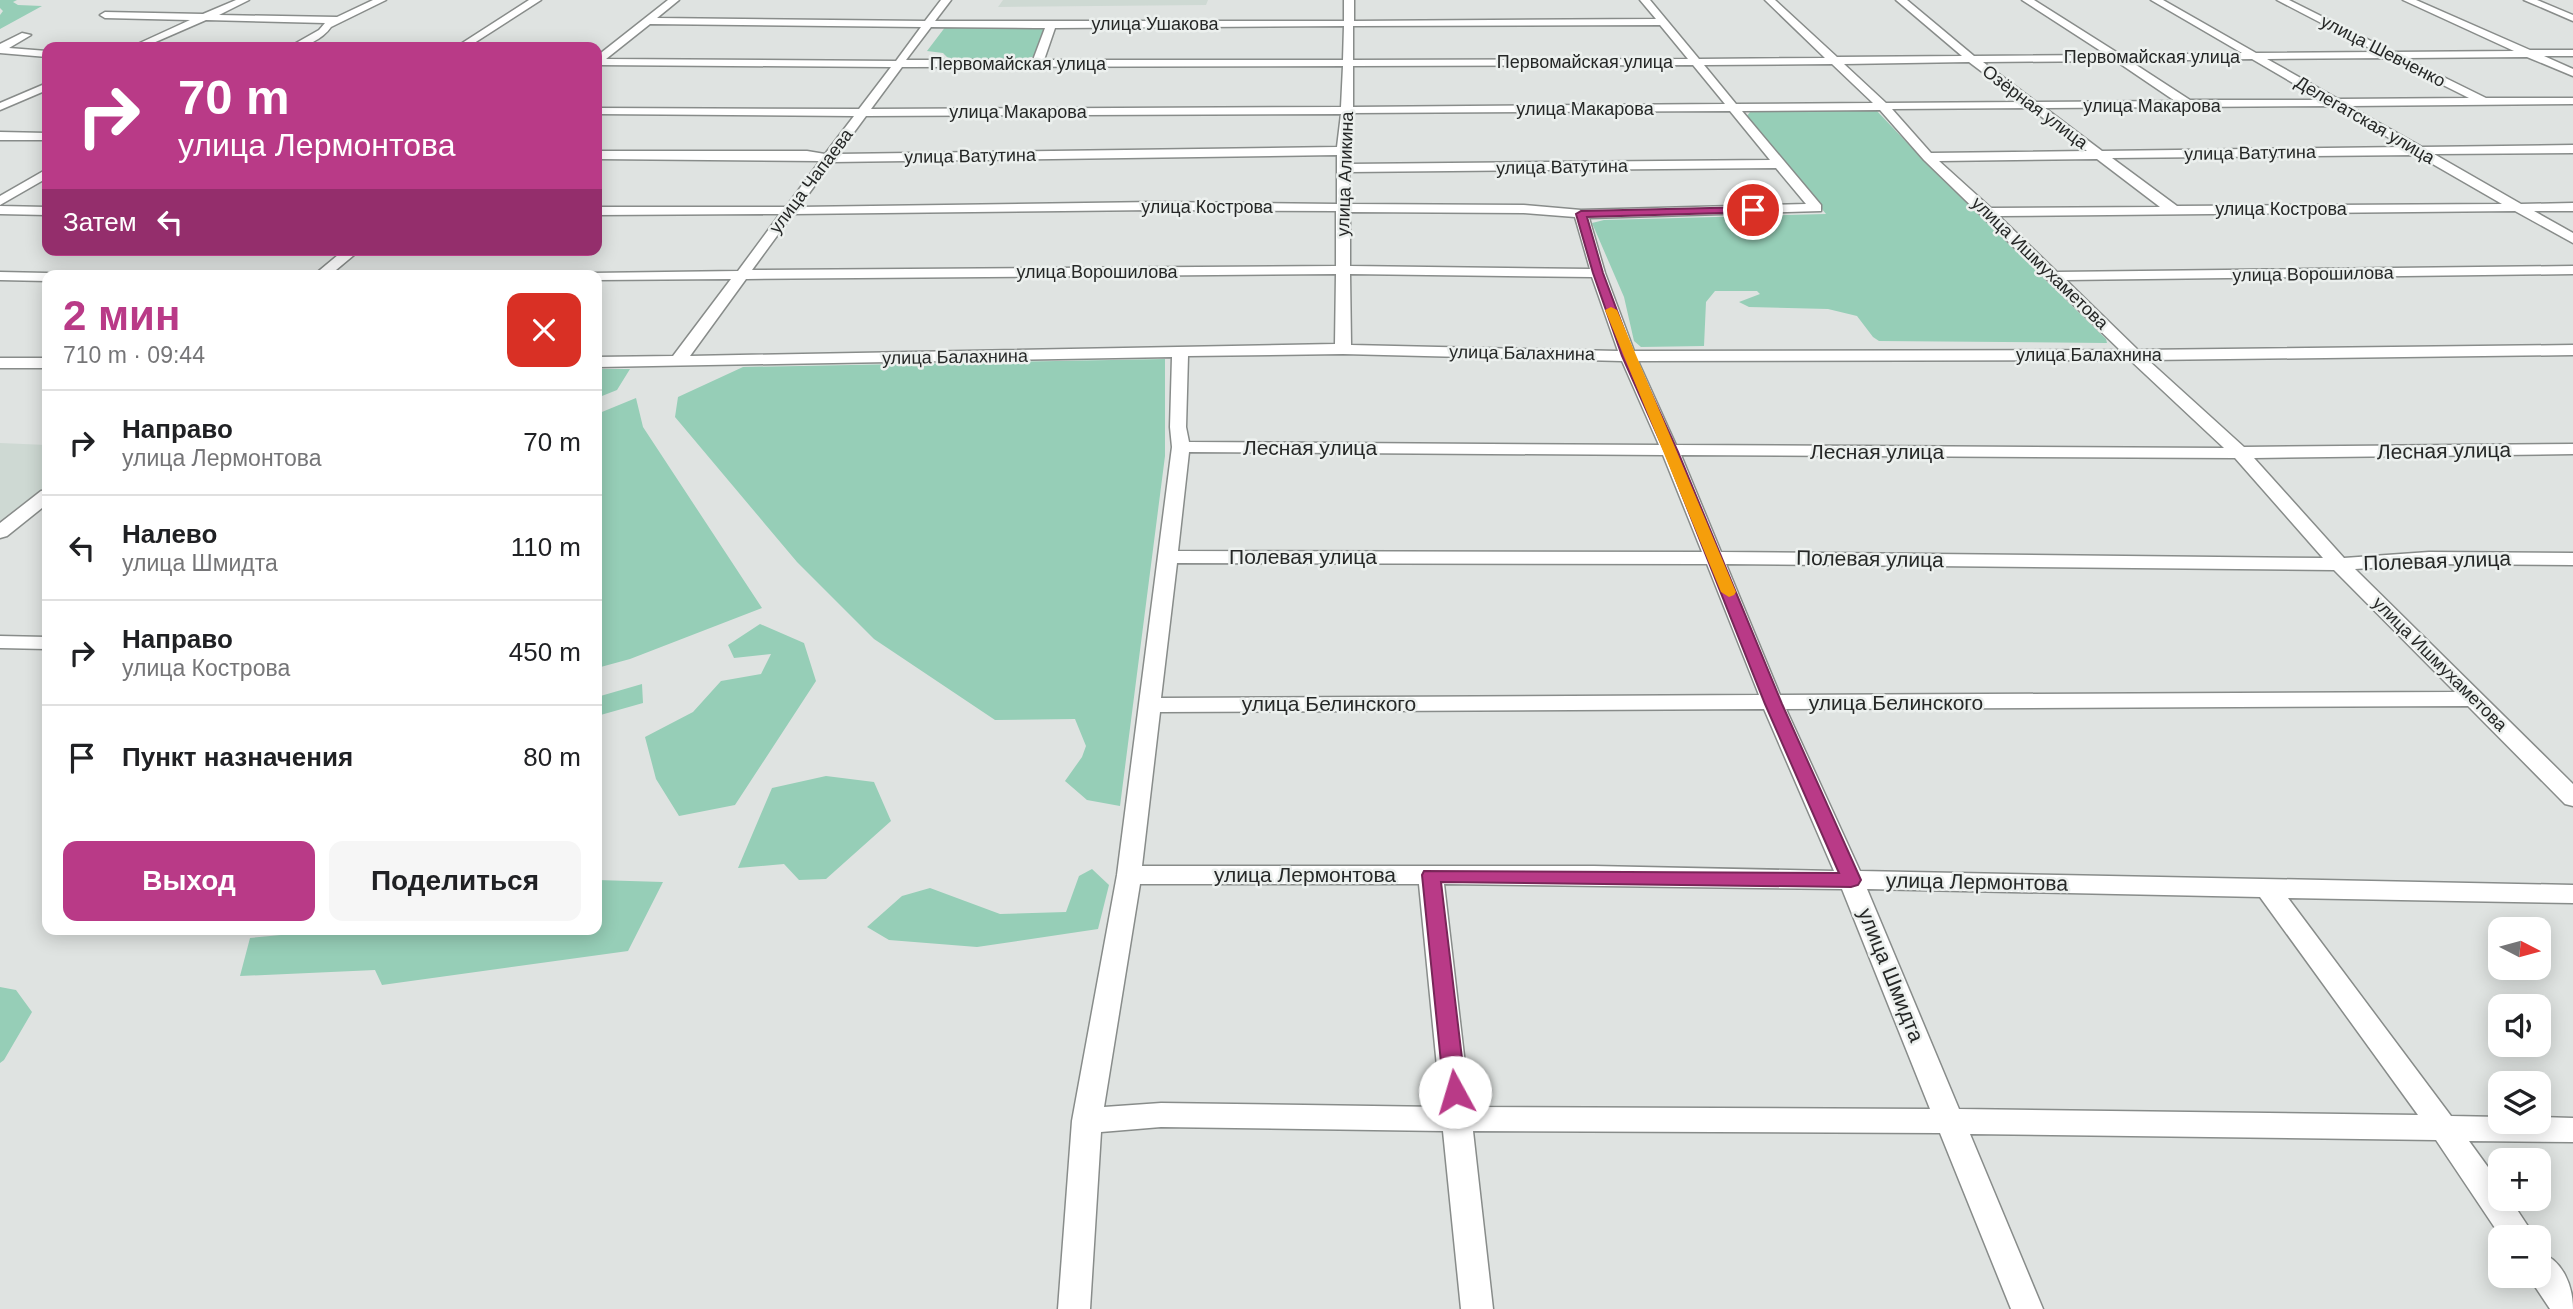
<!DOCTYPE html>
<html lang="ru">
<meta charset="utf-8">
<style>
body{margin:0;font-family:Helvetica,sans-serif;background:#f6f6f6;color:#202124;height:100vh;display:flex;flex-direction:column;font-size:26px;white-space:nowrap}
*{box-sizing:border-box;margin:0}
p{font-size:23px;color:#757577}
.icon{flex:none;width:38px;height:38px;fill:none;stroke:currentColor;stroke-width:2;stroke-linecap:round;stroke-linejoin:round}
.map{position:relative;flex:1;overflow:hidden}
.drawer{position:absolute;left:42px;top:270px;width:560px;height:665px;display:flex;flex-direction:column;background:#fff;border-radius:14px;box-shadow:0 4px 18px #0003}
.drawer>*{flex:none}
.top-card{position:absolute;left:42px;top:42px;width:560px;height:214px;border-radius:14px;box-shadow:0 4px 18px #0003;background:#b93a87;color:#fff;overflow:hidden}
.needle{width:46px;rotate:96deg}
.buttons{position:absolute;left:2488px;top:917px;display:grid;gap:14px}
.buttons a{display:grid;place-items:center;width:63px;height:63px;border-radius:14px;background:#fff;box-shadow:0 4px 18px #0003;font-size:35px}
.pin{position:absolute;display:grid;place-items:center;width:60px;height:60px;color:#fff;margin:-30px;border:4px solid #fff;border-radius:50%;box-shadow:0 2px 7px #0007}
.me{position:absolute;width:77px;margin:-38px;rotate:354deg;stroke-linejoin:round;filter:drop-shadow(0 0 5px #0008)}
.turn{display:flex;align-items:center;gap:24px;height:147px;padding:0 21px;font-size:32px}
.turn .icon{width:91px;height:91px;stroke-width:2.5}
.turn b{display:block;font-size:49px;line-height:60px}
.then{display:flex;align-items:center;height:66px;padding:0 21px;background:#0003;gap:14px;font-size:26px}
.round{display:grid;place-items:center;flex:none;width:74px;height:74px;border-radius:14px;background:#f6f6f6}
.summary{display:flex;align-items:center;justify-content:space-between;height:119px;padding:0 21px}
h1{font-size:42px;font-weight:600;line-height:52px;color:#b93a87}
.button{display:flex;gap:14px;margin-top:auto;padding:14px 21px}
.button a{flex:1;height:80px;border-radius:14px;background:#b93a87;color:#fff;font-size:28px;font-weight:600;line-height:80px;text-align:center}
.button a+a{background:#f6f6f6;color:#202124}
ul{padding:0;list-style:none}
li{display:flex;align-items:center;gap:21px;height:105px;padding:0 21px;border-top:2px solid #e0e0e0}
li div{flex:1}
li b{display:block;font-size:26px}
li em{font-style:normal}
.map>svg:first-child{display:block}
</style>
<div class="map">
<svg width="2573" height="1309" viewBox="0 0 2573 1309">
<rect width="100%" height="100%" fill="#dfe3e1"/>
<path fill="#ced9d3" d="M1003 0H1208L1206 5 998 7Z
M0 443 47 445V485L0 521Z"/>
<path fill="#96ceb7" d="M0 0H17L13 2 18 5 42 6 0 29V15L3 11 0 8Z
M946 26 1046 27 1036 56 1023 59H949L943 53 927 51Z
M1876 110 1931 168 2106 339 2107 343 1879 341 1873 337 1857 316 1828 309 1749 307 1739 302 1760 294 1757 291H1715L1706 302 1704 346 1641 347 1634 341 1624 297 1592 223 1604 220 1826 214 1747 116 1750 112Z
M1165 359V456L1120 806 1087 800 1065 781 1082 757 1086 746 1075 719 995 720 874 639 797 562 675 417 678 397 743 367Z
M597 369H630L617 390 597 398Z
M636 398 643 427 762 608 630 659 597 668V414Z
M760 624 804 643 816 681 735 805 679 816 656 779 645 737 693 712 721 681 761 674 771 654 734 658 728 645Z
M642 684 643 703 597 716V697Z
M826 776 874 782 891 821 826 879 799 880 784 864 738 868 772 788Z
M1092 869 1109 885 1098 929 977 947 889 940 867 927 902 896 930 888 1000 914 1066 912 1079 876Z
M597 880 663 882 628 951 382 985 375 970 240 976 250 938 345 929H597Z
M0 987 16 990 32 1012 4 1060 0 1063Z"/>
<g fill="none" stroke-linecap="round" stroke-linejoin="round">
<g stroke="#888c8a" stroke-width="3">
<path id="minor" d="M236 0H249L219 15 337 17 373 0H386L331 27C322 40 304 48 289 47L319 30 325 23 206 20 144 47H131L190 20 105 18 100 15 105 12 203 14Z
M529 0H541L468 47H456Z
M668 0H679L657 18 925 21 941 0H951L935 21H1344V0H1354V21L1656 19 1640 0H1650L1699 59 1825 58 1765 0H1775L1837 57 1962 56 1896 0H1907L1974 56 2107 55 2022 0H2034L2121 55 2242 53 2151 0H2163L2256 53 2377 52 2277 0H2289L2393 52 2514 51 2403 0H2416L2530 50H2573V56H2544L2573 69V76L2527 57 2405 58 2486 98H2573V104L2349 106 2422 147 2573 145V153L2434 154 2521 204 2573 203V211H2534L2573 233V243L2515 211 1999 216 2057 272 2573 266V274L2066 280 2138 350 2573 345V355L2148 360 2244 447 2573 444V454L2254 458 2344 558 2429 552 2573 553V565L2429 564 2355 569 2573 784V806L2565 804 2468 706 1786 709 1860 871 2573 885V903L2288 898 2451 1116 2501 1117V1122H2539V1117L2573 1118V1142L2469 1141 2501 1185V1199H2510L2535 1237H2501L2436 1140 1970 1134 2043 1309H2011L1940 1133 1473 1131 1493 1309H1461L1443 1131 1161 1127 1101 1132 1090 1309H1058L1072 1121 1117 875 1172 447 1170 427 1172 357 597 367V357L673 356 731 279 597 280V275H591L592 273 738 271 780 214 597 215V207H786L820 161 597 159V151H807L825 154 854 116 597 114V108L859 109 891 67 597 65V56ZM650 24 921 27 896 61 606 59ZM1660 25 1688 59 1353 60V26ZM1344 26 1343 60H1044L1055 28ZM931 27 1035 28H1045L1033 60H906ZM2389 58 2469 98 2338 99 2267 59ZM2252 59 2322 100H2190L2130 61ZM2116 61 2175 101 2036 102 1983 62ZM1969 62 2022 102 1886 103 1844 64ZM1832 64 1873 103 1736 104 1704 65ZM1693 65 1725 104 1353 107V66ZM1343 66 1341 107 871 109 902 67ZM2333 106 2405 147 2102 151 2045 108ZM2030 108 2087 151 1931 153 1892 109ZM1880 110 1924 160 2120 350 1634 351 1605 273 1589 218 1821 211V205L1742 111ZM1730 111 1770 160 1349 164 1352 113ZM1341 114 1337 147 838 154 866 116ZM1337 155V204L1155 202 799 207 832 162ZM2417 155 2502 204 2177 206 2112 158ZM2097 159 2160 207 1991 208 1939 161ZM1776 168 1806 204 1581 210 1524 205 1349 204V172ZM1155 210 1336 211V266L752 270 793 214ZM1350 212 1524 213 1575 217 1590 269 1350 266ZM1336 274 1335 344 690 356 746 279ZM1350 274 1592 277 1618 351 1351 345ZM1343 354 1622 361 1659 445 1189 442 1186 427 1188 356ZM2130 360 2224 448 1676 445 1638 361ZM1189 452 1663 455 1702 552 1178 551ZM1681 455 2235 458 2323 558 1721 552ZM1177 563 1707 564 1759 695 1161 698ZM1726 564 2334 570 2455 692 1780 695ZM1764 709 1834 871 1594 866H1142L1160 712ZM1140 884H1419L1441 1107 1161 1103 1104 1107ZM1444 884 1842 889 1930 1109 1470 1107ZM1867 889 2260 897 2418 1115 1959 1109Z
M2524 0H2537L2573 15V21Z
M22 33 31 35 9 48 47 51V57L0 53V44Z
M47 83V90L0 110V103Z
M0 132 47 133V140H0Z
M47 169V178L0 205V196Z
M0 206 47 207V215L0 214Z
M344 250H360L330 275H314Z
M0 272 47 273 53 275H47V281L0 280Z
M0 358H47V368H0Z
M47 490V504L7 536 0 538V523L41 491Z
M0 636 47 637V649L0 648Z
M2539 1252C2563 1260 2573 1286 2573 1309H2550L2528 1276H2539Z"/>
</g>
<use href="#minor" fill="#fff" fill-rule="evenodd"/>
</g>
<path fill="#b93a87" stroke="#782658" stroke-width="2" d="M1753 207 1758 210 1756 212 1587 217 1603 273 1634 356 1678 452 1782 704 1861 880 1858 885 1851 887 1441 882 1466 1092 1463 1099 1455 1101 1447 1099 1444 1092 1422 875 1424 871 1839 873 1765 704 1665 452 1622 356 1593 273 1576 214 1581 211Z"/>
<path fill="#f59e0b" d="M1611 307 1617 310 1736 592 1734 595 1729 597 1721 592 1605 310Z"/>
<g text-anchor="middle" stroke-width="5" stroke-linejoin="round" paint-order="stroke">
<g font-size="18" fill="#262827" stroke="#ecf0ee">
<text x="1155" y="30">улица Ушакова</text>
<text transform="translate(2383 51) rotate(27)" y="6">улица Шевченко</text>
<text x="2152" y="63">Первомайская улица</text>
<text x="1585" y="68">Первомайская улица</text>
<text x="1018" y="70">Первомайская улица</text>
<text x="2152" y="112">улица Макарова</text>
<text transform="translate(2035 107) rotate(37)" y="6">Озёрная улица</text>
<text x="1585" y="115">улица Макарова</text>
<text x="1018" y="118">улица Макарова</text>
<text transform="translate(2365 120) rotate(30)" y="6">Делегатская улица</text>
<text transform="translate(2250 153) rotate(-1)" y="6">улица Ватутина</text>
<text transform="translate(970 156) rotate(-1)" y="6">улица Ватутина</text>
<text transform="translate(1562 167) rotate(-1)" y="6">улица Ватутина</text>
<text transform="translate(1345 174) rotate(-88)" y="6">улица Аликина</text>
<text transform="translate(811 181) rotate(-53)" y="6">улица Чапаева</text>
<text x="1207" y="213">улица Кострова</text>
<text x="2281" y="215">улица Кострова</text>
<text transform="translate(2040 263) rotate(44)" y="6">улица Ишмухаметова</text>
<text x="1097" y="278">улица Ворошилова</text>
<text transform="translate(2313 274) rotate(-1)" y="6">улица Ворошилова</text>
<text transform="translate(1522 353) rotate(1)" y="6">улица Балахнина</text>
<text x="2089" y="361">улица Балахнина</text>
<text transform="translate(955 357) rotate(-1)" y="6">улица Балахнина</text>
<text transform="translate(2440 664) rotate(45)" y="6">улица Ишмухаметова</text>
</g>
<g font-size="21" fill="#262827" stroke="#ecf0ee">
<text x="1310" y="455">Лесная улица</text>
<text transform="translate(2444 451) rotate(-1)" y="7">Лесная улица</text>
<text x="1877" y="459">Лесная улица</text>
<text x="1303" y="564">Полевая улица</text>
<text transform="translate(1870 559) rotate(1)" y="7">Полевая улица</text>
<text transform="translate(2437 561) rotate(-2)" y="7">Полевая улица</text>
<text x="1896" y="710">улица Белинского</text>
<text x="1329" y="711">улица Белинского</text>
<text x="1305" y="882">улица Лермонтова</text>
<text transform="translate(1977 882) rotate(1)" y="7">улица Лермонтова</text>
<text transform="translate(1891 975) rotate(68)" y="7">улица Шмидта</text>
</g>
</g>
</svg>
<div class="buttons">
<a><svg class="needle" viewBox="-14 -14 28 28"><path d="M0-13l5 13h-10z" fill="#e53935"/><path d="M0 13l5-13h-10z" fill="#757577"/></svg></a>
<a><svg class="icon" aria-label="sound" viewBox="0 0 24 24"><path d="M4 9h4l5-4v14l-5-4H4zM17 9q2 3 0 6"/></svg></a>
<a><svg class="icon" aria-label="layers" viewBox="0 0 24 24"><path d="M12 4l9 5-9 5-9-5zM3 14l9 5 9-5"/></svg></a>
<a>+</a>
<a>−</a>
</div>
<div class="pin" style="left:1753px;top:210px;background:#d93025"><svg class="icon" aria-label="arrive" viewBox="0 0 24 24"><path d="M6 21V4h12l-3 4 3 4H6"/></svg></div>
<svg class="me" style="left:1455px;top:1092px" viewBox="-20 -20 40 40"><circle r="19" fill="#fff"/><path d="M0-13L10 11 0 6-10 11z" fill="#b93a87"/></svg>
<div class="top-card">
<div class="turn"><svg class="icon" aria-label="right" viewBox="0 0 24 24"><path d="M7 20v-9h11M14 6l5 5-5 5"/></svg><div><b>70 m</b>улица Лермонтова</div></div>
<div class="then">Затем<svg class="icon" aria-label="left" viewBox="0 0 24 24"><path d="M17 20v-9H6M10 6l-5 5 5 5"/></svg></div>
</div>
<section class="drawer">
<div class="summary"><div><h1>2 мин</h1><p>710 m · 09:44</p></div><a class="round" style="background:#d93025;color:#fff"><svg class="icon" aria-label="close" viewBox="0 0 24 24"><path d="M6 6l12 12M18 6L6 18"/></svg></a></div>
<ul>
<li><svg class="icon" aria-label="right" viewBox="0 0 24 24"><path d="M7 20v-9h11M14 6l5 5-5 5"/></svg><div><b>Направо</b><p>улица Лермонтова</p></div><em>70 m</em></li>
<li><svg class="icon" aria-label="left" viewBox="0 0 24 24"><path d="M17 20v-9H6M10 6l-5 5 5 5"/></svg><div><b>Налево</b><p>улица Шмидта</p></div><em>110 m</em></li>
<li><svg class="icon" aria-label="right" viewBox="0 0 24 24"><path d="M7 20v-9h11M14 6l5 5-5 5"/></svg><div><b>Направо</b><p>улица Кострова</p></div><em>450 m</em></li>
<li><svg class="icon" aria-label="arrive" viewBox="0 0 24 24"><path d="M6 21V4h12l-3 4 3 4H6"/></svg><div><b>Пункт назначения</b></div><em>80 m</em></li>
</ul>
<div class="button"><a>Выход</a><a>Поделиться</a></div>
</section>
</div>
